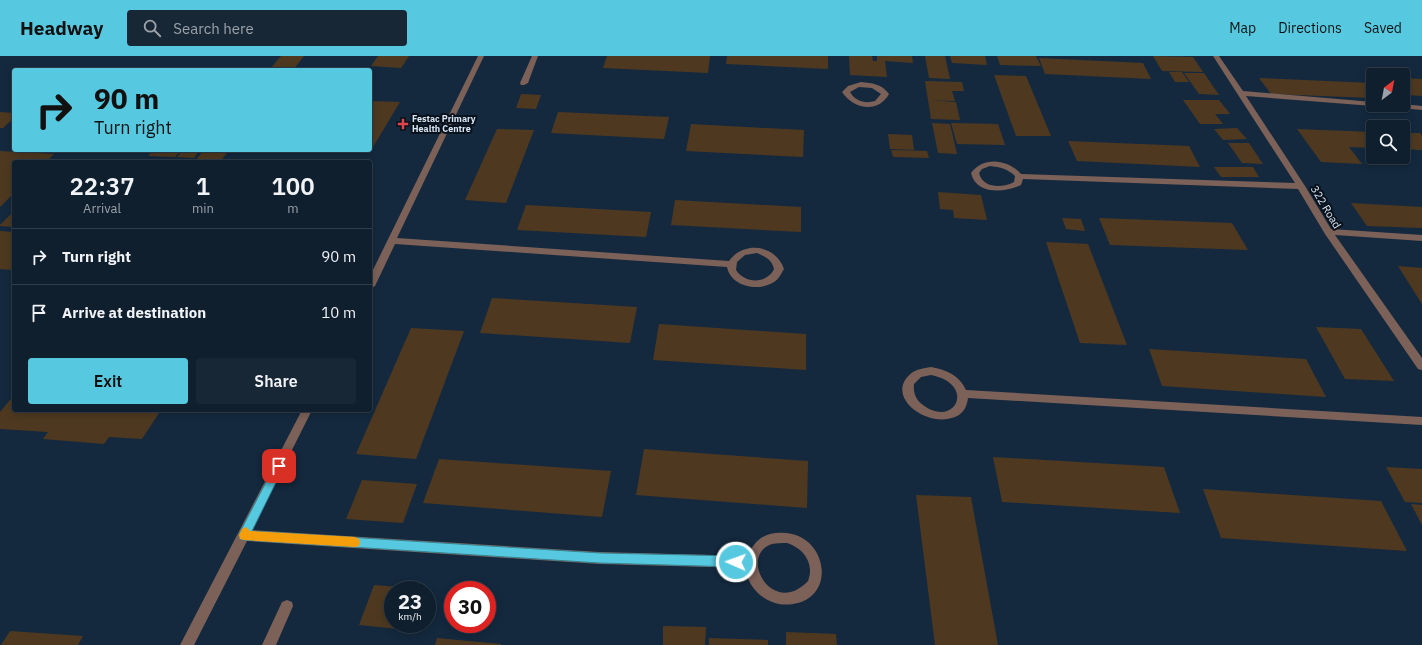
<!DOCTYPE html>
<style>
body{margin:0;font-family:"IBM Plex Sans",sans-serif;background:#182736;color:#f1f3f6;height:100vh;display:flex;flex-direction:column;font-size:15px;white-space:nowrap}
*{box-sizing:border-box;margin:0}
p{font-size:13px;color:#9ba2aa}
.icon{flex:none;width:22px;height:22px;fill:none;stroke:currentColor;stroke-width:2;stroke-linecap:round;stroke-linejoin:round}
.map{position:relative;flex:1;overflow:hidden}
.side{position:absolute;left:12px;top:104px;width:360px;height:252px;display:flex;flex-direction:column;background:#0f1f2e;border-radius:4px;box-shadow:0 2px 10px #0003,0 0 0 1px #2f3d4a}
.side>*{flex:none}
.hud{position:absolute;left:12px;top:12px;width:360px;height:84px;border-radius:4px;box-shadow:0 2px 10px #0003,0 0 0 1px #2f3d4a;background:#56c9e0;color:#111;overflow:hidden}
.needle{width:26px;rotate:32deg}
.buttons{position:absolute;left:1366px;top:12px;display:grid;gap:8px}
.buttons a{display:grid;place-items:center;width:44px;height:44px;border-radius:4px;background:#0f1f2e;box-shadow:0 2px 10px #0003,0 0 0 1px #2f3d4a;font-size:20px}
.speed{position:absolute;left:384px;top:525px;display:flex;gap:8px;font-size:20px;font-weight:700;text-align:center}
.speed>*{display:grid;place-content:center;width:52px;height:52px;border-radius:50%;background:#0f1f2e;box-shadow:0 2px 10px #0003,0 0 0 1px #2f3d4a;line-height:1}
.speed small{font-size:10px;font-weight:400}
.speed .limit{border:6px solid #d22;background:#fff;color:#111}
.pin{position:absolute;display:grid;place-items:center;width:34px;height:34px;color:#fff;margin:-17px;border-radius:8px;box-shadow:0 2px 6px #0006}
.me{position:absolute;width:44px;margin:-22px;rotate:272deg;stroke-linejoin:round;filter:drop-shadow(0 0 3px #0008)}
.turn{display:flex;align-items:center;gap:14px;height:84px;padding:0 16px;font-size:18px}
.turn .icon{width:52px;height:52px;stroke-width:2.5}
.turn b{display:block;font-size:28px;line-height:34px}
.eta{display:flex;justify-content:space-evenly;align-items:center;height:68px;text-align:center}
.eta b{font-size:24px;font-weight:600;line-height:28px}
.cta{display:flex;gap:8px;margin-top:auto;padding:8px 16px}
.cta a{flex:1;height:46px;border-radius:4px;background:#56c9e0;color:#111;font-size:16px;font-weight:600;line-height:46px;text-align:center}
.cta a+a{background:#182736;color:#f1f3f6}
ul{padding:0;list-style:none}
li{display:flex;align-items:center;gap:12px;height:56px;padding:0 16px;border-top:1px solid #2f3d4a}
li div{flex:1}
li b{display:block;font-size:15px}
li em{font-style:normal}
header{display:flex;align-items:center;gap:24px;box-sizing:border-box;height:56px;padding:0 20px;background:#56c9e0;color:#111}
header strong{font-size:19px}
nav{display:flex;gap:22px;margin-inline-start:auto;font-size:14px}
.search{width:280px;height:36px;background:#182736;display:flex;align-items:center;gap:10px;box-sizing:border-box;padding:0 14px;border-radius:4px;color:#9ba2aa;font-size:15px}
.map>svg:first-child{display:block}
</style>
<header>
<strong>Headway</strong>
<div class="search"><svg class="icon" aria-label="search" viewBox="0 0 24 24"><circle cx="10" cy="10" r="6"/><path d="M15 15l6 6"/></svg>Search here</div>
<nav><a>Map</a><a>Directions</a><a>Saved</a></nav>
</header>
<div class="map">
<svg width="1422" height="589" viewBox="0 0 1422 589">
<rect width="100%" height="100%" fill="#14293e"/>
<path fill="#4e3920" d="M281 0H304L293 14H269Z
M378 0H409L401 12 371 10Z
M607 0H710L708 17 603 12Z
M727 0H828V13L726 8Z
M849 0H872L873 5H877V0H912L913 7 885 5 887 21 850 19Z
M925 0H945L950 23 929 22Z
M950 0H985L987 9 952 7Z
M997 0H1036L1041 10 1000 9Z
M1153 0 1193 1 1203 16 1162 15Z
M1039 2 1143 7 1151 23 1045 18Z
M1169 16H1182L1189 26H1175Z
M1184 17H1204L1219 39 1199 38Z
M994 19 1026 20 1051 80H1016Z
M1259 22 1373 27V42L1271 38Z
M1403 22 1422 23V40L1406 39 1403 36Z
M925 25 962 26 964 35H952L955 45 928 44Z
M521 38 541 39 536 53 516 52Z
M928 44 956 46 960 64 931 63Z
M1183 44H1219L1230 58H1215L1223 68H1200Z
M370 45 400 46 370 96Z
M0 56 14 57V62L3 72H0Z
M558 56 669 61 664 83 551 77Z
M932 67 950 68 957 98 938 97Z
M951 67 998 68 1005 89 957 88Z
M691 68 804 74 803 101 686 95Z
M1237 72 1247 83 1223 84 1214 73Z
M497 73 534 74 506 147 465 144Z
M1297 73 1373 76V92L1349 91 1362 108 1321 106Z
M1403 77H1420L1422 80V94L1403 93Z
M888 78 912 79 914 94 890 93Z
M1068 85 1189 90 1200 111 1077 105Z
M1228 87H1249L1263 108 1242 107Z
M154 94H181L175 101 148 100Z
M183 94H200L194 102 177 101Z
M204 94H229L220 106H194Z
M891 94 927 95 929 102 893 101Z
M0 95 54 98 46 106H14V137L0 151Z
M53 104 76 105V106H50Z
M1214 111H1253L1259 121H1221Z
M938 136 981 139 987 164 954 162 953 154 940 153Z
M675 144 801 151V176L671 169Z
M1351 147 1422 151V172L1367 170Z
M526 149 651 156 646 181 517 174Z
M14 155V171L0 170V169Z
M1062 162 1081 163 1085 175 1066 173Z
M1099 162 1232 167 1248 194 1110 189Z
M0 175 14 176V214L0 213Z
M1046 186 1088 188 1127 289 1080 287Z
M1398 210 1422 212V248Z
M492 242 637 251 630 287 480 277Z
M659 268 806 278V314L653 304Z
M1316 271 1361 273 1394 325 1345 323Z
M411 272 464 275 416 403 356 398Z
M1149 293 1306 303 1326 341 1162 330Z
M14 339V354H161L142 383 109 381 104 388 43 383 48 376 0 373V356Z
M644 393 808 405 807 452 636 439Z
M993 401 1164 411 1180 457 1002 446Z
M439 403 611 415 602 461 423 447Z
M1386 411 1422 413V447L1405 446Z
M362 424 417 428 403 467 346 463Z
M1203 433 1381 445 1407 495 1221 482Z
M916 439 971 441 998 589H935Z
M1411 448 1422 449V469Z
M374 529 413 532 412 534H393V568H401L399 573 359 569Z
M663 570 706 571 705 589H663Z
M10 575 83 580 78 589H1Z
M786 576 836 578 837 589H786Z
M437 582 501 588V589H435Z
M709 582 768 584V589H709Z"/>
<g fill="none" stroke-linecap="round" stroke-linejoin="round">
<path fill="#7c6158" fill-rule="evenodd" d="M532 0H538L528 27 524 29H521L520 27Z
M287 544 292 546 293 550 276 589H262L282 546Z"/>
<path fill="#7c6158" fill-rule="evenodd" d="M478 0H484L397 182 729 205C744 184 776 189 784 213 781 218 779 223 774 226 759 236 731 231 727 211L395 188 375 230 370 233V220ZM757 197C766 201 772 204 774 213 767 228 745 228 736 214L737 206 745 199Z
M1213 0H1219L1243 35 1373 46V49H1376L1373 50 1246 40 1305 130 1331 173 1422 179V185L1335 179 1422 302V314L1418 313 1325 178 1298 133 1023 123 1021 129C1005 137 976 139 971 117 983 100 1008 103 1021 118L1295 127ZM990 110C1000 111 1008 113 1015 120L1014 126C1003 132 983 133 979 117L982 113Z
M861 26C872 27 882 28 889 38 878 58 853 53 842 36L848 30ZM859 31 872 32 881 38 875 45C865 48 855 45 850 36Z
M1403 48 1422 50V54L1387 51 1383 49Z
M931 311C947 314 959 319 966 334L1422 361V369L968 342C967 351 963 358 955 361 925 373 882 338 913 316 918 313 925 312 931 311ZM931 319C977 328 955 373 923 349 916 344 913 337 914 328L921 321Z
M302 354H312L252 474 600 496 748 500C753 487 762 478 776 477 826 471 840 541 793 548 771 552 747 535 746 512L600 508 247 485 194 589H180ZM787 487C803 492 815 507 808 525 773 562 737 500 772 488 776 487 782 487 787 487Z"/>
</g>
<path fill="#56c9e0" stroke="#388392" d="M279 405 283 407 284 410 252 475 600 497 736 500 740 502 742 506 740 509 736 511 600 507 244 484 240 483 239 479 240 476 276 407Z"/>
<path fill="#f59e0b" d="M246 471 250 475 355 481 359 483 360 486 359 490 355 491 244 484 240 483 239 479 242 473Z"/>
<path fill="#e0444e" stroke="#08111b" stroke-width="1.5" d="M401 62h4v4h4v4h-4v4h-4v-4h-4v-4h4z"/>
<g text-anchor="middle" stroke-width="4" stroke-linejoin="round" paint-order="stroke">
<g font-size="9" font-weight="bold" fill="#d8e6f4" stroke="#08111b" text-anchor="start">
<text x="412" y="66">Festac Primary<tspan x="412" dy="10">Health Centre</tspan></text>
</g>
<g font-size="11" fill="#d8e6f4" stroke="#08111b">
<text transform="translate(1326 151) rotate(59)" y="4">322 Road</text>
</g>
</g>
</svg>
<div class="buttons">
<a><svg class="needle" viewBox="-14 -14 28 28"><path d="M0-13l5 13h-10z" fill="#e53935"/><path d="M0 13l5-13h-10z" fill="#9ba2aa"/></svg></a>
<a><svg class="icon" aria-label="search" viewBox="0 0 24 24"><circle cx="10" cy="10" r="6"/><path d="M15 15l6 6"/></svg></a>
</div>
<div class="speed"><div>23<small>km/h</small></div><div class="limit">30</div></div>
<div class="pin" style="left:279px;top:410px;background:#d93025"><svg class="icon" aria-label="arrive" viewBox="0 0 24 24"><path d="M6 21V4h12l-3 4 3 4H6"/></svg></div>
<svg class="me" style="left:736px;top:506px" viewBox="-20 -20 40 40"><circle r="17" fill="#56c9e0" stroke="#fff" stroke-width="3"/><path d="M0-11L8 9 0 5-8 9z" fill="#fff"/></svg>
<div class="hud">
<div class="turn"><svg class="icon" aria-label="right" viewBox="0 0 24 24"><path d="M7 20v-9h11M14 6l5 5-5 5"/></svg><div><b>90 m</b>Turn right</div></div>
</div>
<section class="side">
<div class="eta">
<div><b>22:37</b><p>Arrival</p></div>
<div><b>1</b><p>min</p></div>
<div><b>100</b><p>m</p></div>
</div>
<ul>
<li><svg class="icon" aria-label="right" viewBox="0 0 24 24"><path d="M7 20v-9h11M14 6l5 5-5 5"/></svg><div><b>Turn right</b></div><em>90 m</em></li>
<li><svg class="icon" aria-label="arrive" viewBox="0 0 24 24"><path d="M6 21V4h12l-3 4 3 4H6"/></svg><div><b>Arrive at destination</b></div><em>10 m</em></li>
</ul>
<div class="cta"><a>Exit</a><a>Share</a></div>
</section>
</div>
